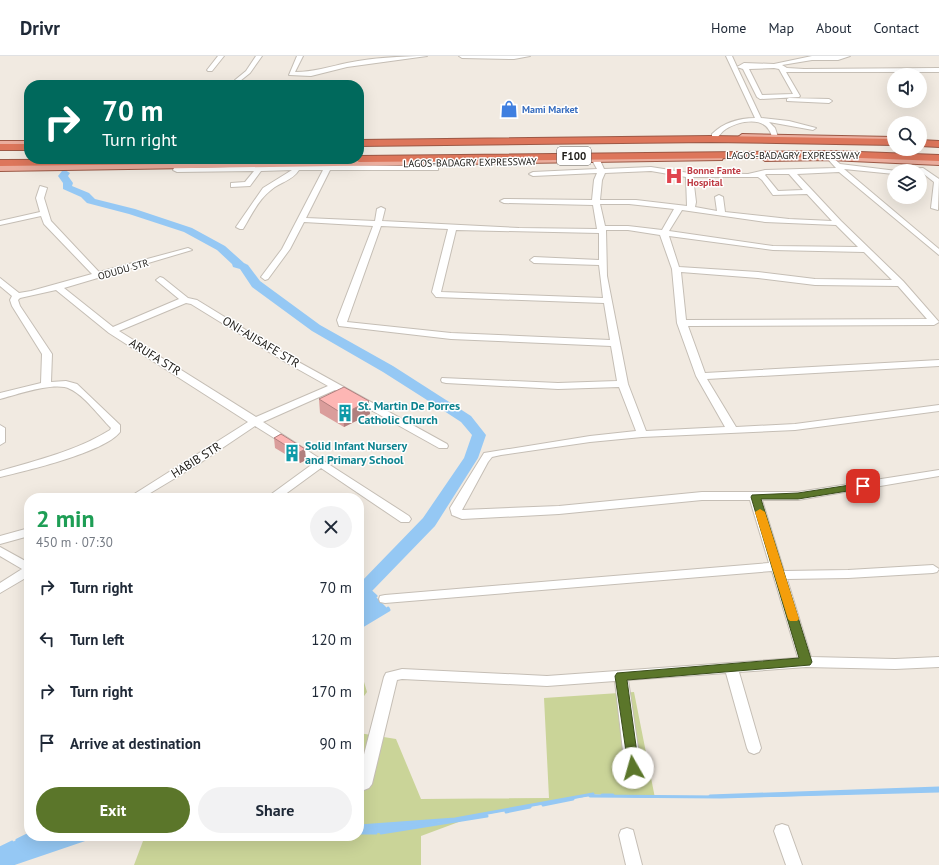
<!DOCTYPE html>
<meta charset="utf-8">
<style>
body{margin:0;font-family:"PT Sans",sans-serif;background:#f2f2f3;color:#1f2937;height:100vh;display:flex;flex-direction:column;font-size:15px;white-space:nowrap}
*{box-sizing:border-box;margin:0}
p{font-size:13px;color:#747a83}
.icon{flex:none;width:22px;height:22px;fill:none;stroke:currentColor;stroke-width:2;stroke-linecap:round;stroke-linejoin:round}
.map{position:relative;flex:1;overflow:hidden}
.drawer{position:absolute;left:24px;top:437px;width:340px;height:348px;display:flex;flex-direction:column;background:#fff;border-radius:16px;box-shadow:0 4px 16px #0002}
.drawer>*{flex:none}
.banner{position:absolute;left:24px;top:24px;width:340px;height:84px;border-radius:16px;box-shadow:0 4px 16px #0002;background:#00695c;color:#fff;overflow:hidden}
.tools{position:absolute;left:887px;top:12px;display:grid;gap:8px}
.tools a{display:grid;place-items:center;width:40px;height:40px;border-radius:50%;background:#fff;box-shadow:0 4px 16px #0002;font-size:20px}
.pin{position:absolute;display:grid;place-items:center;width:34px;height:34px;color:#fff;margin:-17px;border-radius:8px;box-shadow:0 2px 6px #0006}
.me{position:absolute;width:44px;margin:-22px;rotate:353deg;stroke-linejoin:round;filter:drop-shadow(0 0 3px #0008)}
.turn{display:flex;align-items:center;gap:14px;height:84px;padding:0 12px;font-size:18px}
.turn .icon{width:52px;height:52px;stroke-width:2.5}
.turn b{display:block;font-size:28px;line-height:34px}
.round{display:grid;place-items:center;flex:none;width:42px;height:42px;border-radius:21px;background:#f2f2f3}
.summary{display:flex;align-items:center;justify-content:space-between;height:68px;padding:0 12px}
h1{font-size:24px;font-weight:700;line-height:30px;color:#1e9e55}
.cta{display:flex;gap:8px;margin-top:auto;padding:8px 12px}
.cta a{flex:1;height:46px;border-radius:24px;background:#5b762a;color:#fff;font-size:16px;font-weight:700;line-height:46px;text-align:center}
.cta a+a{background:#f2f2f3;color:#1f2937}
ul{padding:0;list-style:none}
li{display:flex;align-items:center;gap:12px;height:52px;padding:0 12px}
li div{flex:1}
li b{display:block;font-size:15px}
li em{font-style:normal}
header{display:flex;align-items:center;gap:24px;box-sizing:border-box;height:56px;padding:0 20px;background:#fff;border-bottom:1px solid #e0e1e3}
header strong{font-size:19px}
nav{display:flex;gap:22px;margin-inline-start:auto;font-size:14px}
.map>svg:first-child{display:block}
</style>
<header>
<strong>Drivr</strong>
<nav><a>Home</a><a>Map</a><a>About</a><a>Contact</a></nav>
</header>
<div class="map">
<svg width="939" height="809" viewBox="0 0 939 809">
<rect width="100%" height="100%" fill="#f1eae1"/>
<path fill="#cad498" d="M359 609 367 636 359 647Z
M634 636 655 742 589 738 455 763 359 770V677L396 683 421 743 549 742 544 642Z
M464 764 421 780V809H134L143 785 222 780H359V777H381Z"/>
<path fill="#95c8f4" d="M365 527 366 531 389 554 359 572V533Z
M939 732V735L770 741 648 742 589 740 381 777H359V770L455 763 589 738 655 742Z
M29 778V780H95L10 809H0V792Z"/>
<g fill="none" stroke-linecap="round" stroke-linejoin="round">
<path stroke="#95c8f4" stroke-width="3" d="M359 533 365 527 366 531 376 540
M359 572 389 554 388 552
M602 739H613
M590 740 721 741 939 735
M710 740 939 732
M543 749 573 743
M506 756 530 751
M359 770 455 763 593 738
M359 777H376
M381 777 487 760
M17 784 29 778
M0 792 12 786
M10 809 95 780"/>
<path fill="#95c8f4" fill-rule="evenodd" d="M65 114 70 117 68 120 73 127 72 130 89 137 95 143 135 153 192 172 225 190 244 207 248 209 260 225 320 269 393 310 471 360 486 379 478 402 435 470 372 535 366 537 360 535 359 528 423 462 464 402 472 379 461 366 438 351 383 316 312 275 252 231 240 213 233 211 232 208 217 194 184 176 129 158 87 147 81 141 63 133V127L58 120 62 115Z"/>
<g stroke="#c5beb5" stroke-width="2">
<path id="minor" d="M218 0H224L212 15H208L207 14Z
M256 0H262L250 17 240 25 242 29H236L235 24 246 15Z
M297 0H303L295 16C313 16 329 11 347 7 372 2 401 0 427 0L347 11 311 20 289 19Z
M459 0H530L514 3 462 2Z
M726 0H732L737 11 744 7 774 8 812 0H850L838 4H812L782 9 787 12 804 13 939 12V16H786L800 40 799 41 760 43 757 41 743 13 737 11 761 62 789 65 816 72 813 74 769 66 775 72 778 81 775 83 773 82C771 80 771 76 769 74 761 60 737 66 726 73 721 76 719 81 715 83L712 81V78C723 67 739 62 755 62ZM774 12 779 13 793 38 762 39 749 13Z
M789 42 829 43 832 45 829 47 787 45V43Z
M830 99 840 108 897 115H894V118L844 113 939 193V199L839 116 797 118 841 165 903 225 939 266 934 269 688 270 705 317 939 304V310L707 323 736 371 795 368 939 349V355L795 374 642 381 590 386 501 399 492 401 488 406 462 454 559 450 702 436H798L939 414V420L798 444H762L784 515 848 514 933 509 939 513 937 516 933 517 848 522 787 523 811 601 895 603 939 601V611L895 613 806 611 739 616 761 692 759 696 754 698 749 696 747 692 726 617 628 624 641 712 638 716 633 718 628 716 625 712 615 625 547 630 402 623 397 624 372 728 369 732 364 734 359 733V718L384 621 386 617 402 613 547 620 798 602 772 515 385 547 380 546 379 543 380 540 385 539 769 507 750 444H702L559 458 462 463 452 459 450 452 484 397 590 380 636 375 619 331 558 333 446 327 442 326 441 324 442 322 558 327 617 325 611 290 451 283 339 270 337 264 373 170 304 166 290 193 268 223 265 224 261 221 282 193 323 114H299C292 125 280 126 271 134 258 144 251 160 243 173H240L236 171 263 132 292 114 261 115 250 130 231 131V127L245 126 254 115 177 116 173 114 174 112 328 109 435 110H438V114H330L306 162 375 165 377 153 381 151 385 153 382 165 519 172 597 173 593 149 504 147 500 145 504 143 592 144 594 124 597 117 533 120 529 118 533 116 597 113 592 104 596 102H599L604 113 651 111 689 117 748 118 765 114 836 112 826 101ZM651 115 686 121 687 150 636 144H600L602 124 605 117ZM766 118H789L803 134 778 135 765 119ZM693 121H758L762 124 773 139 807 138 832 165 789 163 725 156 723 141 719 139 715 141 717 155 695 151 696 146ZM600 148H629L674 153 662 174 628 170H605ZM682 154 765 166 836 169 858 191 773 190 669 175ZM381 170 448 173 432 236 436 241 604 247 610 284 451 277 347 266ZM456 174 599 177V204L534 201 530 204 534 207 599 209 603 242 441 236ZM606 174H628L660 179 672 213 677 267 696 320 725 371 646 375 628 328 607 220ZM669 180 773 194 864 196 892 224 815 223 758 216 679 211ZM681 216 758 222 815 229 898 230 927 263 686 264Z
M923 112 939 123 938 154 931 152 934 126 920 115H902L906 113Z
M40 130 47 132 44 142 51 165 99 216 188 192 192 194 64 232 113 271 179 243 156 224 160 221 163 222 188 242 197 244 293 303 447 388 448 390 447 392H439L335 334 263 366 409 460 411 463 409 466H401L321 412 280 442H266L314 407 255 370 197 409 142 442H128L248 366 109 277 56 234 20 242 18 244 20 250 52 298 51 326 66 325 77 328 120 369V376C105 396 26 415 0 421V415C38 404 76 395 110 374L111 372C100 361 84 339 70 333 55 325 16 339 0 343V337L41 327 42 298 12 250 10 244 12 240 0 230V222L19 237 31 235 92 218 44 168 41 160 0 169V165L40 156 36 142ZM186 247 191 248 287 307 328 330 256 361 119 275Z
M0 369 5 372V386L0 389Z
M29 472V480L0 488V480Z
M0 491 29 507V520L0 537V527L22 513 0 500Z
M782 768 788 770 802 809H786L774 775 776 770Z
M627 772 633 774 642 809H626L619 779 621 774Z"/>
</g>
<g stroke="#9c5845" stroke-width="2">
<path id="major" d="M742 78 894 81V87L739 83 738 81Z
M0 85H29V91H0Z
M830 98 939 103V109L830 104 765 105 761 102 765 99Z
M719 99 723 102 722 104 0 115V109Z"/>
</g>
<g stroke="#9c5845" stroke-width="2">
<path id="highway" d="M711 80 894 83V89L711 86 359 90V84Z
M920 84 939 85V91L920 90Z
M0 88H29V94H0Z
M834 95 939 99V105L834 101 359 106 354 103H359V100Z
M340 103 335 106 0 110V104Z"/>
</g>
<use href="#minor" fill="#fff" fill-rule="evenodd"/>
<use href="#major" fill="#ebad9d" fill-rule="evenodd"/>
<use href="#highway" fill="#dd765b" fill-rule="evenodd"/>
</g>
<path fill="#da9d9b" d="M319 343 370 358 344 371 320 357Z
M281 378 306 404 300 407 275 392 274 382Z"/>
<path fill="#b17f7e" d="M369 345 370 358 344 371 343 358Z
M305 393 306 404 300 407 298 397Z"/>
<path fill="#fdb6b4" stroke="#b17f7e" d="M344 331 369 345 343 358 319 343Z
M281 378 305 393 298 397 274 382Z"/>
<path fill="#5b762a" stroke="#3b4d1b" d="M863 427 866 428V432L798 443H761L812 606 810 609 627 624 639 712 637 716 633 717 629 716 615 620 617 617 799 602 751 441 752 439 798 437Z"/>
<path fill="#f59e0b" d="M760 453 765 456 799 563 797 565H790L788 563 755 456Z"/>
<defs>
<g id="shop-bare" transform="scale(1.38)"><path d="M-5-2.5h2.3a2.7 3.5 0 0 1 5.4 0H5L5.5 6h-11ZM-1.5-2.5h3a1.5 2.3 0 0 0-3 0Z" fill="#3f7fe0" stroke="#fff" stroke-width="2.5" paint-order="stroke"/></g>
<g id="hospital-bare" transform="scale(1.38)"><path d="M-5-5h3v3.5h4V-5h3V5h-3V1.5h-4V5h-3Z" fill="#e0444e" stroke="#fff" stroke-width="2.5" paint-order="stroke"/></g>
<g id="building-bare" transform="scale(1.38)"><path d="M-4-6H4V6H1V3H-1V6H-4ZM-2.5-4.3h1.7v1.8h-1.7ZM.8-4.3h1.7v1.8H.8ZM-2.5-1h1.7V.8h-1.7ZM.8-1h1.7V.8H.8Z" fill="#0f9aa8" stroke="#fff" stroke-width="2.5" paint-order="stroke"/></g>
</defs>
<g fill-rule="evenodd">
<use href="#shop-bare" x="509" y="53"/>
<use href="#hospital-bare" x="674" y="120"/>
<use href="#building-bare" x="345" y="357"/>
<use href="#building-bare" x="292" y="397"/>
</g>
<g text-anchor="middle" stroke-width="3" stroke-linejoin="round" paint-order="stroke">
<g font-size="10" font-weight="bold" fill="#366cbe" stroke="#fff" text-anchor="start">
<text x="522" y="57">Mami Market</text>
</g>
<g font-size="10" fill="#22201c" stroke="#fff">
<text x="793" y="103">LAGOS-BADAGRY EXPRESSWAY</text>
<text transform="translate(470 106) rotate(-1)" y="4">LAGOS-BADAGRY EXPRESSWAY</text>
<text transform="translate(123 213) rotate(-16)" y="4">ODUDU STR</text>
</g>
<g font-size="10" font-weight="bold" fill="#be3a42" stroke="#fff" text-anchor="start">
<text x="687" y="118">Bonne Fante<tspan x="687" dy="12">Hospital</tspan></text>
</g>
<rect fill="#fff" stroke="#646360" stroke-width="1" x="557" y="91" width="34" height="18" rx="3"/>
<g font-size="11" font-weight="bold" fill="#22201c">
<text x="574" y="104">F100</text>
</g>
<g font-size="12" fill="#22201c" stroke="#fff">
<text transform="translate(261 286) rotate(31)" y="4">ONI-AJISAFE STR</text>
<text transform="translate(155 301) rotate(32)" y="4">ARUFA STR</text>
<text transform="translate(196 404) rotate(-32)" y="4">HABIB STR</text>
</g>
<g font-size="12" font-weight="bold" fill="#0d838f" stroke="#fff" text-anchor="start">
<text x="358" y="354">St. Martin De Porres<tspan x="358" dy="14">Catholic Church</tspan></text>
<text x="305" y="394">Solid Infant Nursery<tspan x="305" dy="14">and Primary School</tspan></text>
</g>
</g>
</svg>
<div class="tools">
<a><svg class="icon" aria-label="sound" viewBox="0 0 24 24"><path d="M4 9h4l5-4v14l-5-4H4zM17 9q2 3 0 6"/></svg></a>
<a><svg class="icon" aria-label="search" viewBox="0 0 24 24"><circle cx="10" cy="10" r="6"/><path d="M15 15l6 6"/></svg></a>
<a><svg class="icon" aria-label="layers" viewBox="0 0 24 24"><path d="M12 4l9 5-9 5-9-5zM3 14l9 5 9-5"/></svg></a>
</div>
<div class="pin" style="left:863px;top:430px;background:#d93025"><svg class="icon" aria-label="arrive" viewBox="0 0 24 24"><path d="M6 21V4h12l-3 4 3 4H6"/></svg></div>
<svg class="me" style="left:633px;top:712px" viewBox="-20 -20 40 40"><circle r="19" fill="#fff"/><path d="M0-13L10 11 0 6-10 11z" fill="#5b762a"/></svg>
<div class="banner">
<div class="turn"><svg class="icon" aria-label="right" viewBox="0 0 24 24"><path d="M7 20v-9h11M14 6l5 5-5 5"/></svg><div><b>70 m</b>Turn right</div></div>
</div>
<section class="drawer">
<div class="summary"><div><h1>2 min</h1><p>450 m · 07:30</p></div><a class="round"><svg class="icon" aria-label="close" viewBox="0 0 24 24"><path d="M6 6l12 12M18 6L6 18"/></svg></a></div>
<ul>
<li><svg class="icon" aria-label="right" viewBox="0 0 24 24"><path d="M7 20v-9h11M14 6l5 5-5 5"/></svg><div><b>Turn right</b></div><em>70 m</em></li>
<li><svg class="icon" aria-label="left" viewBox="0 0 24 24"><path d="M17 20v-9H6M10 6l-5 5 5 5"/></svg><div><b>Turn left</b></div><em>120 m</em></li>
<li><svg class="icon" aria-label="right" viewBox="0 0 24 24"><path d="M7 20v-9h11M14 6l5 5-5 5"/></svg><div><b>Turn right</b></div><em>170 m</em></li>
<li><svg class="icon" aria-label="arrive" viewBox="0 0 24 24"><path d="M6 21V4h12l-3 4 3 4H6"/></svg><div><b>Arrive at destination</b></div><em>90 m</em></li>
</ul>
<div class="cta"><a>Exit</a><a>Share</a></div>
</section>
</div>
